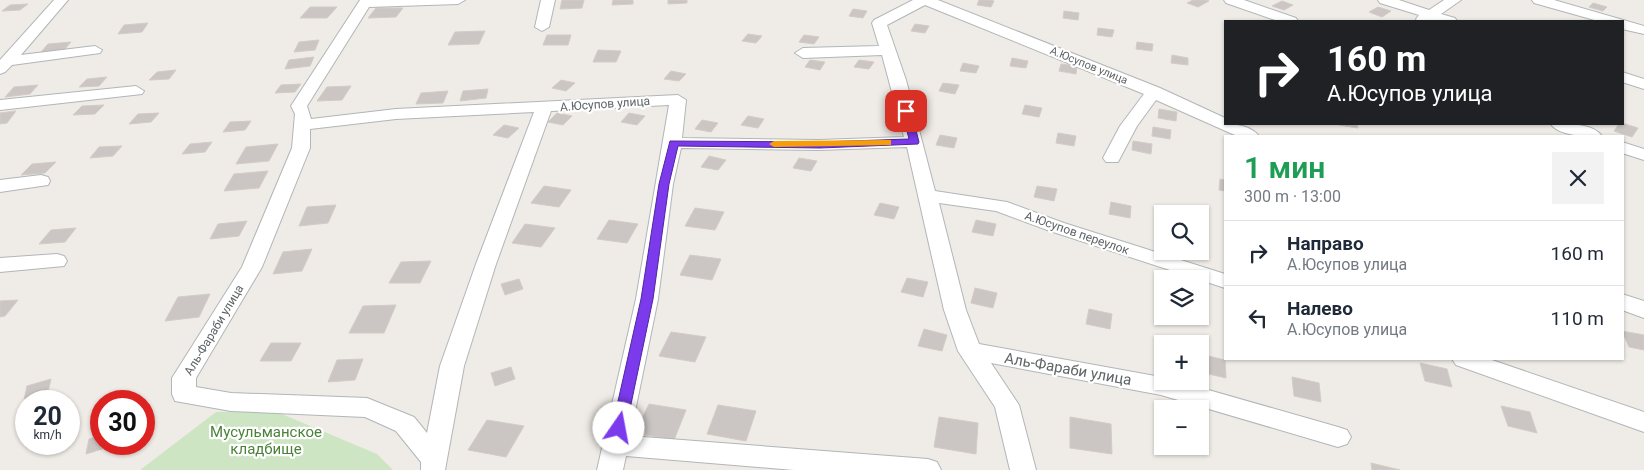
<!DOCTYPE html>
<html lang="ru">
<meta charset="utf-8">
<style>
body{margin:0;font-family:Roboto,sans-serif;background:#f2f2f3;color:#1f2937;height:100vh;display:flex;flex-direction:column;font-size:19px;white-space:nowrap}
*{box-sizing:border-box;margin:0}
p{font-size:16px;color:#747a83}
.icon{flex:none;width:28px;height:28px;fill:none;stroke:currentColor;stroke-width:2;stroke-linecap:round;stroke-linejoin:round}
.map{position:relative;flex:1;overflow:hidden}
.sheet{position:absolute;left:1224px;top:135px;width:400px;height:225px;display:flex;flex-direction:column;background:#fff;border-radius:0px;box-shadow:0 1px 4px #0004}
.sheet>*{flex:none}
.guide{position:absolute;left:1224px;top:20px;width:400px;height:105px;border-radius:0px;box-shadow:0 1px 4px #0004;background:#202124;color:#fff;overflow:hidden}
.controls{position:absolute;left:1154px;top:205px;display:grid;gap:10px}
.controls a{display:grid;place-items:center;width:55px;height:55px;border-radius:0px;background:#fff;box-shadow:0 1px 4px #0004;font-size:25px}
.speed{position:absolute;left:15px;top:390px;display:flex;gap:10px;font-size:25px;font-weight:700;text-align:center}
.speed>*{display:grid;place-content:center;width:65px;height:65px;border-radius:50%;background:#fff;box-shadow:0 1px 4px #0004;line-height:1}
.speed small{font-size:12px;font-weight:400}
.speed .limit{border:8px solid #d22;background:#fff;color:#111}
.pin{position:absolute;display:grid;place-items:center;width:42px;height:42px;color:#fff;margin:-21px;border-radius:10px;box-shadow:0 2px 8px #0006}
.me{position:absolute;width:55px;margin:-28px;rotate:12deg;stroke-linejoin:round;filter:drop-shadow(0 0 4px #0008)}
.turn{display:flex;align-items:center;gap:18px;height:105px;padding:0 20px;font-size:22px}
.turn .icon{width:65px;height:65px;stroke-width:2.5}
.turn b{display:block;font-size:35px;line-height:42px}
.round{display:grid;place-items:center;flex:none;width:52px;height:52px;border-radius:0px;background:#f2f2f3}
.headline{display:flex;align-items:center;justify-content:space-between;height:85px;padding:0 20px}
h1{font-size:30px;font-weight:600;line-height:38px;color:#1e9e55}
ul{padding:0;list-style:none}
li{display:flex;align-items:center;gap:15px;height:65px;padding:0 20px;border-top:1px solid #e0e1e3}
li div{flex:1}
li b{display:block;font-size:19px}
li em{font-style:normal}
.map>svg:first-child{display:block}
</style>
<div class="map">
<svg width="1644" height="470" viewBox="0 0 1644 470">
<rect width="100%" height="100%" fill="#efebe6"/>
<path fill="#cee5c4" d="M256 411 277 412 377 454 393 470H140L216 412Z"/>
<path fill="#cbc6c3" stroke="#d4cbc5" d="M562 0H584L582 8 560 9Z
M613 0H633V4L612 5Z
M668 0H687V3L668 4Z
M979 0H990L994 1 991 7 977 5Z
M1193 0H1205L1209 1 1198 7 1187 3Z
M1282 1 1293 5 1284 10 1272 6Z
M1593 3 1607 7 1603 11 1589 7Z
M28 4 20 10 2 11 10 5Z
M310 7H337L327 18H300Z
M1378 7 1391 11 1382 17 1369 12Z
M376 8H403L396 17 368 18Z
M853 9 867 11 863 18 849 16Z
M1064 11 1079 13 1078 20 1063 18Z
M148 23 142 32 118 34 124 25Z
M915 24 929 26 925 33 911 31Z
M1098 28 1114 30 1112 37 1097 35Z
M485 31 479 44 448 45 455 32Z
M748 34 762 36 756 43 742 41Z
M547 35H571L568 45H543Z
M804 35 819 37 814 44 799 42Z
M319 40 315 50 294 52 299 42Z
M71 42 64 50 41 52 48 44Z
M1137 42 1153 44 1152 51 1136 49Z
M598 50 621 51 616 62H593Z
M1172 55 1188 58V65L1171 63Z
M314 57 310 66 285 69 289 60Z
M1012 58 1028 61 1026 68 1010 66Z
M810 60 825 62 820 70 805 67Z
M859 60 874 62 869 69 854 67Z
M963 63 979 66 976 73 960 71Z
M1061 64 1077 66 1076 74 1059 71Z
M176 70 169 79 149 80 157 72Z
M671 71 686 74 679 81 664 79Z
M107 77 99 86 79 87 87 79Z
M561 80 575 83 566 91 552 88Z
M943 83 959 85 955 94 939 91Z
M301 84 295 92 275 93 281 85Z
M38 85 30 94 5 97 14 87Z
M351 86 342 100 317 101 327 87Z
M488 89 486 98 460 101 463 91Z
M448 91 443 103 416 104 421 93Z
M104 105 95 114 73 115 82 106Z
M1025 105 1042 108 1039 117 1022 114Z
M1159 109 1177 112 1176 121 1158 118Z
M16 111 7 123 0 124V113Z
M159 113 151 122 129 124 138 114Z
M557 113 572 116 563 125 548 122Z
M629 113 645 116 637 125 621 122Z
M748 116 764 119 758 128 741 125Z
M702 120 718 123 711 132 695 129Z
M251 121 245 130 223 132 230 122Z
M1622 123 1638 128 1632 137 1614 131 1619 124Z
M1339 124H1357L1358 128 1339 125Z
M504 125 519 128 508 138 493 135Z
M1153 127 1171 130 1170 139 1152 136Z
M1058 133 1076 136 1074 146 1056 143Z
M940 135 957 138 954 148 936 145Z
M1133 141 1152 144 1151 154 1132 150Z
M212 142 205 152 182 154 190 144Z
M278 144 269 161 236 164 246 147Z
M122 146 113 156 90 158 99 147Z
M709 156 726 160 718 170 701 167Z
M799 158 817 161 811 171 793 168Z
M56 162 45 173 21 175 32 164Z
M268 171 259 188 224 191 234 174Z
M1220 179 1225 180V191L1219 190Z
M544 186 571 190 559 207 531 203Z
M1037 186 1057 189 1054 201 1034 197Z
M1111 202 1131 206 1130 218 1109 214Z
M880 203 899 207 894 219 874 215Z
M336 205 328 223 299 226 307 207Z
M695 208 724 212 715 230 685 226Z
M609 220 638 224 627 243 597 239Z
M976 220 996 224 993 236 972 232Z
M247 221 239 236 210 239 218 224Z
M525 224 555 228 541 247 512 243Z
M76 228 65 242 39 244 51 230Z
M312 249 302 271 273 274 283 252Z
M690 255 721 259 712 280 680 275Z
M431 261 420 283H389L401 262Z
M907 278 928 282 923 297 901 292Z
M519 279 523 289 505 295 501 284Z
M975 288 997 293 993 308 971 303Z
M210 294 199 317 165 321 178 297Z
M18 300 5 316 0 317V301Z
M396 305 384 333H349L363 306Z
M1089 309 1112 314 1110 329 1086 324Z
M924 329 947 335 942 351 918 346Z
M1622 331 1644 335V350L1629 347Z
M671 332 706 337 695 362 659 356Z
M271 343H301L291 361H260Z
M1200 354 1225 360 1226 378 1200 372Z
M363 359 355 380 328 382 337 360Z
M1420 363 1447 369 1452 387 1425 381Z
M511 367 515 379 495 386 491 373Z
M1292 377 1319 383 1321 402 1294 396Z
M51 379 48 392 24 400 27 386Z
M649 404 686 410 674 440 635 433Z
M718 405 756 411 746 441 707 434Z
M1501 406 1530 412 1537 433 1508 426Z
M939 417 978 423 976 454 934 447Z
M1070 417 1111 424 1112 454 1070 448Z
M487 420 524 426 506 457 468 450Z
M101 435V444H112V446L86 454 89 439Z
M1371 463 1400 470H1372Z"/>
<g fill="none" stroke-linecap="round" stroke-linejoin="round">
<g stroke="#b1b6b8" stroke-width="2">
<path id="street" d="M54 0H68L21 55 95 46 102 50 100 53 12 65 5 72 0 74V60Z
M360 0H465L458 4 369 7 307 106 311 119 396 109 678 95 686 100 682 138 819 140 904 137 882 55 803 58 795 53 803 48 879 46 872 23 874 20 913 0H938L1160 88 1225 118V124C1236 124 1251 126 1259 136H1237L1156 100 1137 126 1118 162H1106L1103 158 1120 126 1144 94 925 5 887 25 906 80 935 191 1007 202 1064 223 1225 274V288L1050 231 996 211 939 203 966 310 979 344 1161 377 1162 381H1177L1338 427 1347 430 1351 437 1347 444 1338 447 1161 395 991 363 1019 405 1036 470H1010L995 407 958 351 944 310 907 147 819 150 681 148 673 184 658 299 630 436 928 459 937 462 941 470H794L626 456 623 470H597L636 299 669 105 551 111 496 264 464 366 445 470H421V462L396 431 365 417 231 411 175 401 172 394V378L242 267 292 148 295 114 291 106ZM534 112 476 264 440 366 427 433 414 417 367 398 231 393 196 387V378L262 267 310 148V129L396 119Z
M541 0H555L549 27 542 31 535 27Z
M1224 0H1244L1296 18 1298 21H1278L1226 3Z
M1378 0H1399L1429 10 1444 0H1461L1441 14 1455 18 1457 21H1417L1416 19 1419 15 1380 3Z
M1532 0H1554L1644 26V34L1622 29V21H1598L1534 3Z
M1622 72 1644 79V89L1622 82Z
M136 86 144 91 142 94 0 110V100Z
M1551 124C1565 124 1592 122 1602 136 1588 137 1558 136 1551 124Z
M1622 142 1644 149V160L1622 153Z
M41 175 48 177 50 181 48 185 0 192V180Z
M57 254 64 256 67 261 64 266 0 272V258Z
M1622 294 1644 301V318L1622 310Z
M1452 359H1489L1644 412V432L1456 365Z"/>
</g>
<use href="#street" fill="#fff" fill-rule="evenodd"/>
</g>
<path fill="#7c3aed" stroke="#51269a" d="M906 108 911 111 919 142 918 144 820 148 678 146 669 184 653 299 626 428 624 433H614L612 428 641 299 659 184 670 141 820 142 909 139 902 111Z"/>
<path fill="#f59e0b" d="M887 140H891V145L774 147 769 144 774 141Z"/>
<g text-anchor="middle" stroke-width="4.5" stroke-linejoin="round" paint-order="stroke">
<g font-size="11" fill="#5e6466" stroke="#fff">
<text transform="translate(1089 65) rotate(22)" y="4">А.Юсупов улица</text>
</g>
<g font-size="12" fill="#5e6466" stroke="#fff">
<text transform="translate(605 104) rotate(-4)" y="4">А.Юсупов улица</text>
<text transform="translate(1077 233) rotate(19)" y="4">А.Юсупов переулок</text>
<text transform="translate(214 330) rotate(-59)" y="4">Аль-Фараби улица</text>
</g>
<g font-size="15" fill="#5e6466" stroke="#fff">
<text transform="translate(1068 369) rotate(10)" y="5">Аль-Фараби улица</text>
</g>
<g font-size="15" fill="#4b8239" stroke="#fff">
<text x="266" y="437">Мусульманское<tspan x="266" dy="17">кладбище</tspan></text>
</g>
</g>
</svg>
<div class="controls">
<a><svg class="icon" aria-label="search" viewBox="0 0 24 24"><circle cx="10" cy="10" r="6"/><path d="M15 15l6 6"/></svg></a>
<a><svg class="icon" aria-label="layers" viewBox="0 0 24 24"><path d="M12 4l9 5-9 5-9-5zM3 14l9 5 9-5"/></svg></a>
<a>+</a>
<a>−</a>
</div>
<div class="speed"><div>20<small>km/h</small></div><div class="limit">30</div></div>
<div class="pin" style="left:906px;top:111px;background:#d93025"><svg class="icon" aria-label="arrive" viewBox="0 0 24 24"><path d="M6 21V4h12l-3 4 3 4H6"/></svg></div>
<svg class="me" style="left:619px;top:428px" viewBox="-20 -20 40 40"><circle r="19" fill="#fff"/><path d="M0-13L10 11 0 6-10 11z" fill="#7c3aed"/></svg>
<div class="guide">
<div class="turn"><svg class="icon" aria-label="right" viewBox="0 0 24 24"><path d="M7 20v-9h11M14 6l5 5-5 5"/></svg><div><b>160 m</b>А.Юсупов улица</div></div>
</div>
<section class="sheet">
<div class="headline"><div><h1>1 мин</h1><p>300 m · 13:00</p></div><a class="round"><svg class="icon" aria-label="close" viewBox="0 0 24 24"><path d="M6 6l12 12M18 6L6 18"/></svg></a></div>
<ul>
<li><svg class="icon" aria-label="right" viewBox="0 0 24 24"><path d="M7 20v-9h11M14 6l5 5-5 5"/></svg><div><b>Направо</b><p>А.Юсупов улица</p></div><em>160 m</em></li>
<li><svg class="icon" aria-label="left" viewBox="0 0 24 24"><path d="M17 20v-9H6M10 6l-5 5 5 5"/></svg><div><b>Налево</b><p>А.Юсупов улица</p></div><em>110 m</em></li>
</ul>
</section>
</div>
